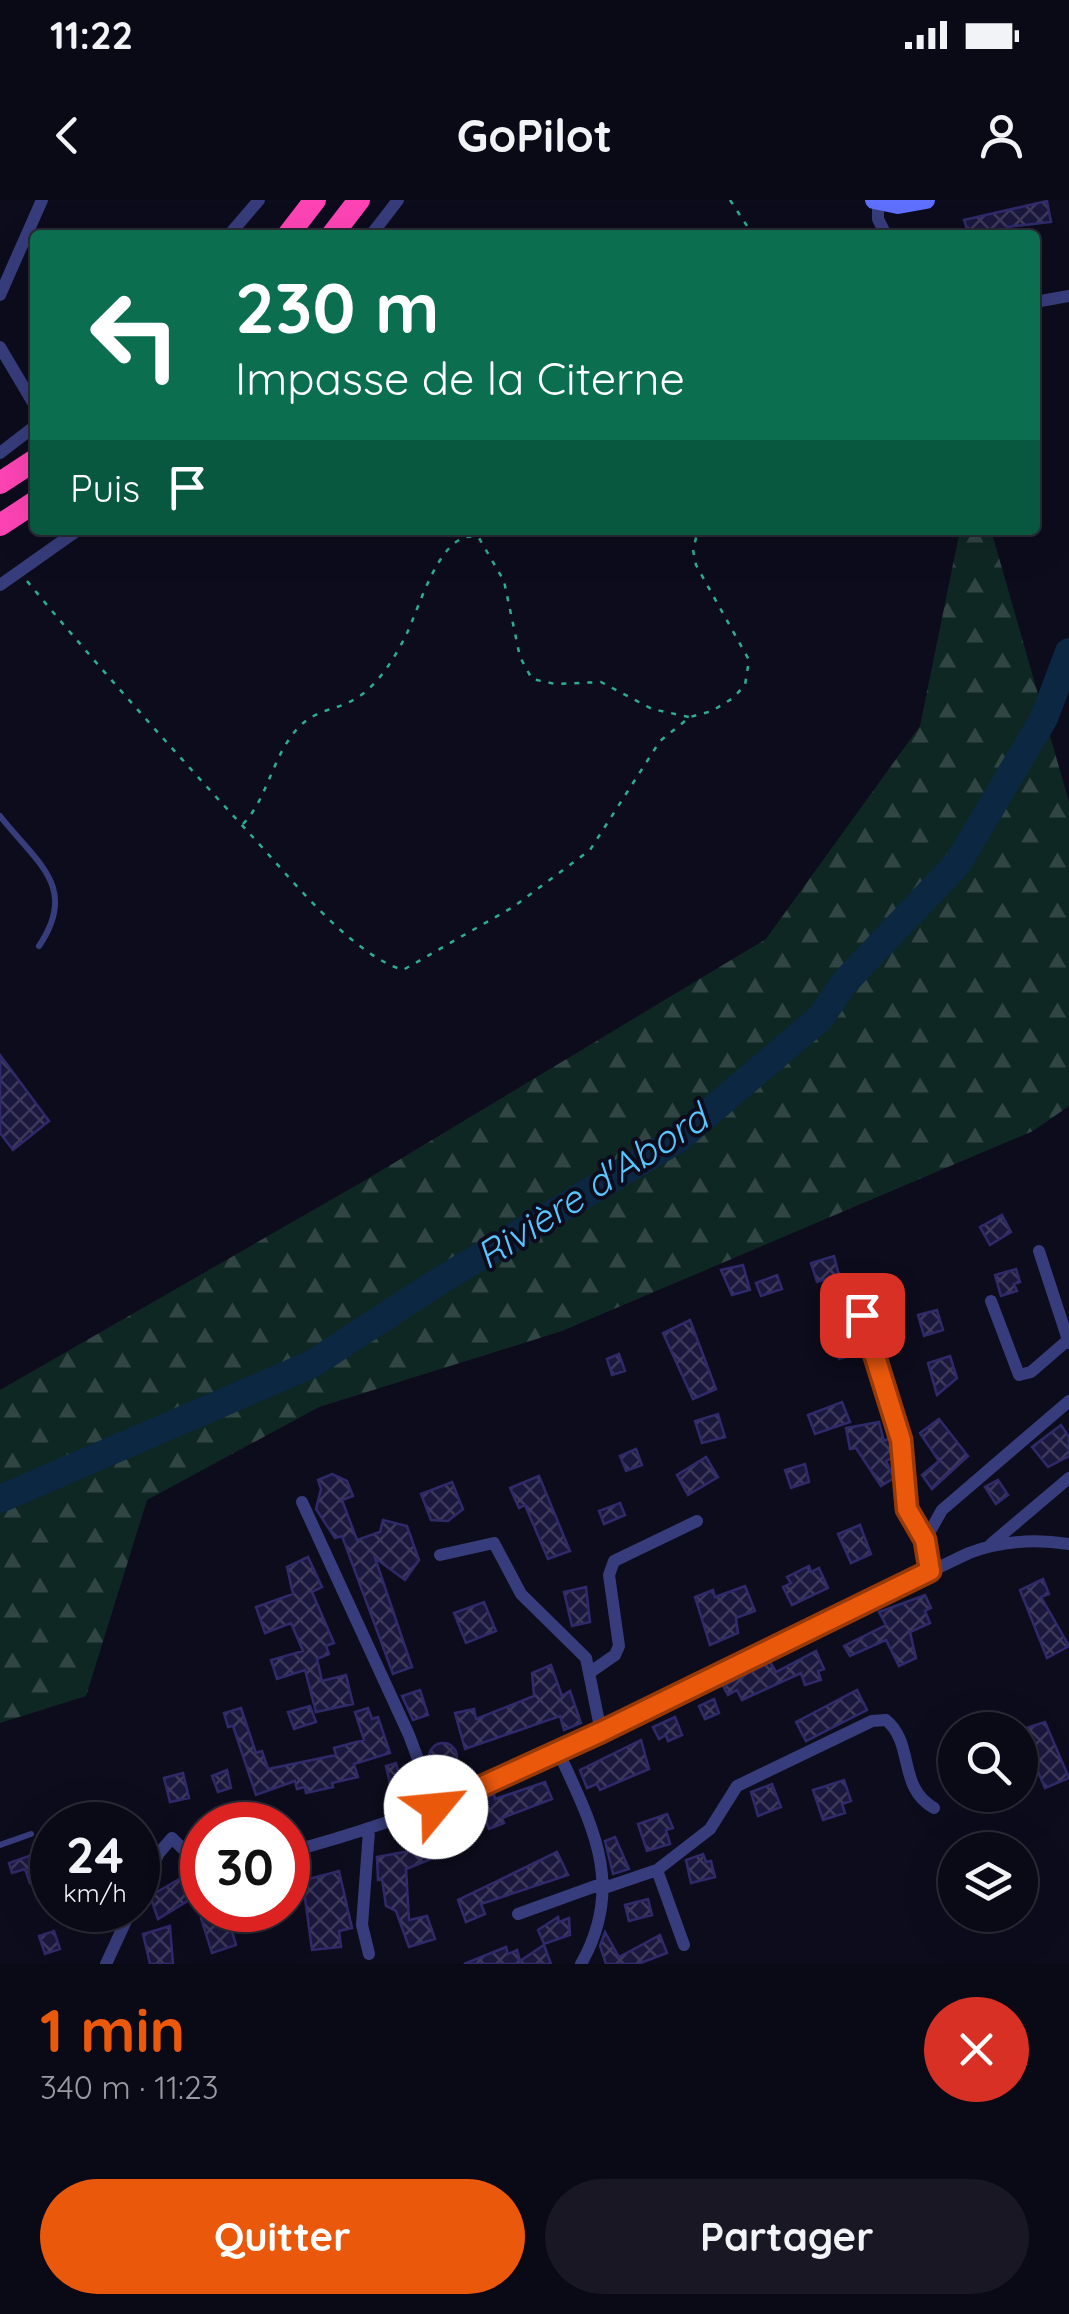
<!DOCTYPE html>
<html lang="fr">
<meta charset="utf-8">
<style>
body{margin:0;font-family:Quicksand,sans-serif;background:#181723;color:#f1f3f6;height:100vh;display:flex;flex-direction:column;font-size:38px;white-space:nowrap}
*{box-sizing:border-box;margin:0}
p{font-size:32px;color:#999aa1}
.icon{flex:none;width:55px;height:55px;fill:none;stroke:currentColor;stroke-width:2;stroke-linecap:round;stroke-linejoin:round}
.map{position:relative;height:1764px;overflow:hidden}
.panel{display:flex;flex-direction:column;background:#0a0916;flex:1}
.panel>*{flex:none}
.banner{position:absolute;left:30px;top:30px;width:1010px;height:305px;border-radius:10px;box-shadow:0 10px 40px #0002,0 0 0 2px #2a2a35;background:#0b6e4f;color:#fff;overflow:hidden}
.controls{position:absolute;left:938px;top:1512px;display:grid;gap:20px}
.controls a{display:grid;place-items:center;width:100px;height:100px;border-radius:50%;background:#0a0916;box-shadow:0 10px 40px #0002,0 0 0 2px #2a2a35;font-size:50px}
.speed{position:absolute;left:30px;top:1602px;display:flex;gap:20px;font-size:50px;font-weight:700;text-align:center}
.speed>*{display:grid;place-content:center;width:130px;height:130px;border-radius:50%;background:#0a0916;box-shadow:0 10px 40px #0002,0 0 0 2px #2a2a35;line-height:1}
.speed small{font-size:25px;font-weight:400}
.speed .limit{border:15px solid #d22;background:#fff;color:#111}
.pin{position:absolute;display:grid;place-items:center;width:85px;height:85px;color:#fff;margin:-42px;border-radius:20px;box-shadow:0 5px 15px #0006}
.me{position:absolute;width:110px;margin:-55px;rotate:62deg;stroke-linejoin:round;filter:drop-shadow(0 0 8px #0008)}
.turn{display:flex;align-items:center;gap:35px;height:210px;padding:0 40px;font-size:45px}
.turn .icon{width:130px;height:130px;stroke-width:2.5}
.turn b{display:block;font-size:70px;line-height:85px}
.then{display:flex;align-items:center;height:95px;padding:0 40px;background:#0003;gap:20px;font-size:38px}
.round{display:grid;place-items:center;flex:none;width:105px;height:105px;border-radius:52px;background:#181723}
.summary{display:flex;align-items:center;justify-content:space-between;height:170px;padding:0 40px}
h1{font-size:60px;font-weight:700;line-height:75px;color:#ea580c}
.cta{display:flex;gap:20px;margin-top:auto;padding:20px 40px}
.cta a{flex:1;height:115px;border-radius:60px;background:#ea580c;color:#fff;font-size:40px;font-weight:700;line-height:115px;text-align:center}
.cta a+a{background:#181723;color:#f1f3f6}
.status{display:flex;justify-content:space-between;align-items:center;height:70px;padding:0 50px;background:#0a0916;direction:ltr}
.status svg{height:28px;fill:currentColor}
header{display:flex;justify-content:space-between;align-items:center;height:130px;padding:0 40px;background:#0a0916;font-size:45px;font-weight:700}
.map>svg:first-child{display:block}
</style>
<div class="status"><b>11:22</b><svg viewBox="0 0 49 12"><path d="M0 12V9h3v3zM5 12V6h3v6zM10 12V3h3v9zM15 12V0h3v12zM26 1h20v11H26zM47 4h2v5h-2z"/></svg></div>
<header><svg class="icon" aria-label="back" viewBox="0 0 24 24"><path d="M15 5l-7 7 7 7"/></svg>GoPilot<svg class="icon" aria-label="person" viewBox="0 0 24 24"><circle cx="12" cy="8" r="4"/><path d="M4 21q1-7 8-7t8 7"/></svg></header>
<div class="map">
<svg width="1069" height="1764" viewBox="0 0 1069 1764">
<defs>
<pattern id="forest-firs" width="22" height="20" patternUnits="userSpaceOnUse" patternTransform="scale(2.5)"><rect width="22" height="20" fill="#0f2723"/><path d="M5 1l3.5 6h-7zM16 11l3.5 6h-7z" fill="#304544"/></pattern>
<pattern id="building-cross-hatch" width="8" height="8" patternUnits="userSpaceOnUse" patternTransform="scale(2.5)"><rect width="8" height="8" fill="#1b183e"/><path d="M0 0l8 8M0 8l8-8" fill="none" stroke="#3b385b"/></pattern>
</defs>
<rect width="100%" height="100%" fill="#0d0c1d"/>
<path fill="url(#forest-firs)" d="M960 330H991L1069 602V906L1033 931 562 1131 319 1207 147 1300 86 1496 0 1523V1190L369 978 766 739 920 526Z"/>
<g fill="none" stroke-linecap="round" stroke-linejoin="round">
<path stroke="#0c2741" stroke-width="28" d="M0 1299 312 1164 441 1080 678 939 821 817 844 783 958 663 1044 518 1069 452"/>
</g>
<path fill="url(#building-cross-hatch)" stroke="#2f2a6a" stroke-width="2.5" d="M1047 1 1051 22 1007 27 1009 35H969L964 20Z
M0 855 49 921 13 950 0 933Z
M1002 1015 1011 1032 990 1045 980 1027Z
M834 1056 839 1075 817 1082 811 1063Z
M743 1065 750 1090 732 1095 721 1070Z
M1016 1069 1020 1082 1014 1084 1017 1091 1001 1096 995 1075Z
M777 1075 782 1089 761 1096 756 1083Z
M894 1086 902 1110 896 1122 889 1124 876 1118 869 1094Z
M937 1110 943 1130 924 1136 918 1115Z
M690 1120 716 1189 693 1199 663 1133Z
M852 1123 861 1153 839 1159 830 1129Z
M619 1154 625 1171 612 1175 607 1159Z
M950 1156 957 1178 937 1195 928 1163Z
M842 1202 850 1222 815 1234 808 1215Z
M718 1214 725 1237 702 1243 695 1221Z
M939 1219 968 1256 932 1289 922 1275 939 1261 920 1233Z
M879 1222 884 1241 890 1238 891 1242 892 1258 886 1261 894 1278 881 1286 856 1248 850 1249 846 1228Z
M1061 1225 1069 1237V1256L1048 1267 1032 1247Z
M636 1249 642 1265 626 1271 620 1256Z
M706 1257 718 1277 688 1295 677 1275Z
M805 1264 809 1282 791 1288 785 1270Z
M332 1274 347 1281 353 1296 342 1300 357 1340 380 1332 383 1320 407 1326 419 1360 405 1380 375 1358 412 1467 393 1474 342 1336 335 1338 316 1309 321 1289 318 1280Z
M539 1276 570 1351 548 1359 525 1305 519 1308 510 1288Z
M998 1280 1008 1295 996 1304 985 1287Z
M452 1282 463 1309 448 1321 431 1320 421 1294Z
M620 1303 625 1315 604 1324 599 1311Z
M860 1325 871 1354 851 1363 838 1334Z
M308 1357 322 1387 312 1392 334 1443 326 1446 329 1454 317 1459 322 1481 346 1475 353 1504 316 1512 305 1470 277 1479 271 1460 303 1451 291 1423 265 1433 256 1407 293 1394 287 1367Z
M809 1366 811 1372 819 1368 828 1388 792 1405 783 1387 791 1383 787 1377Z
M1043 1379 1049 1394 1041 1397 1069 1446 1047 1458 1020 1390Z
M745 1386 755 1411 736 1418 738 1433 710 1445 695 1397 713 1390 715 1397Z
M586 1387 590 1422 572 1426 564 1392Z
M925 1395 931 1408 925 1411 930 1423 910 1432 916 1458 899 1466 886 1440 850 1456 844 1446 886 1425 879 1412Z
M484 1402 496 1431 466 1443 454 1413Z
M816 1451 824 1469 818 1471 821 1480 805 1485 801 1473 742 1500 737 1490 728 1495 723 1486 770 1462 776 1472Z
M551 1465 562 1496 570 1491 581 1523 564 1530 560 1516 465 1549 455 1513 474 1509 476 1519 534 1496 532 1473Z
M420 1490 428 1515 413 1520 402 1496Z
M857 1490 867 1510 806 1541 796 1522Z
M714 1499 719 1513 705 1519 699 1506Z
M310 1506 316 1522 294 1529 288 1512Z
M241 1508 256 1553 262 1551 268 1569 336 1555 334 1548 364 1540 355 1512 368 1508 372 1519 378 1517 390 1553 354 1564 358 1577 332 1583 333 1587 306 1593 305 1587 297 1589 295 1581 256 1595 233 1526 228 1527 224 1513Z
M675 1517 682 1535 668 1541 666 1535 659 1539 653 1527Z
M1045 1522 1069 1578 1045 1588 1020 1530Z
M641 1540 649 1569 600 1590 597 1584 587 1588 580 1570Z
M429 1557a14 14 0 1 1 28 0a14 14 0 1 1-28 0Z
M396 1563 405 1598 394 1601 386 1566Z
M227 1570 231 1588 218 1592 212 1576Z
M183 1573 189 1598 170 1602 164 1578Z
M844 1580 851 1601 842 1604 845 1613 823 1620 813 1590Z
M545 1582 552 1599 502 1618 504 1623 489 1629 485 1619 446 1633 450 1642 443 1646 455 1644 456 1649 406 1669 409 1720 427 1716 435 1739 409 1747 396 1711 386 1706 382 1679 378 1680 377 1657 420 1649 414 1635 480 1604 479 1600 494 1594 495 1599Z
M772 1584 781 1607 758 1616 751 1592Z
M667 1614 673 1628 666 1630 670 1644 647 1651 638 1624Z
M615 1637 629 1669 613 1674 605 1641Z
M43 1651 47 1662 38 1665 43 1678 30 1683 25 1669 12 1673 9 1663Z
M557 1652 568 1675 481 1704 485 1714 466 1722 458 1700Z
M703 1654 706 1662 711 1661 715 1677 691 1683 686 1660Z
M339 1671 352 1728 339 1731 341 1747 312 1750 305 1698 288 1701V1680L301 1681Z
M183 1677 194 1697 158 1719 150 1696Z
M648 1699 652 1715 629 1721 625 1705Z
M226 1711 236 1745 212 1753 201 1718Z
M558 1717 559 1722 569 1718 570 1735 544 1744 538 1730Z
M170 1726 173 1764H150L143 1734Z
M54 1731 60 1749 45 1754 39 1736Z
M605 1732 619 1757 660 1735 667 1753 638 1764H606L600 1746Z
M544 1745 551 1764H464L506 1747 508 1754 517 1750 520 1761Z"/>
<g fill="none" stroke-linecap="round" stroke-linejoin="round">
<path stroke="#2ead96" stroke-width="2.5" stroke-dasharray="5 8" stroke-linecap="butt" d="M730 0 753 35
M27 381C99 468 174 551 250 634 289 676 349 753 403 770L513 707 590 650 660 541 690 517 712 511 733 498 745 485 749 460 696 365 693 350 698 330
M243 624C269 597 272 554 300 526 317 509 337 510 355 499 378 486 396 456 407 433 420 406 442 325 479 338L504 381 520 457 532 479 555 484 601 482 652 509 689 517"/>
<path stroke="#373d7c" stroke-width="6" d="M0 616C37 663 79 687 39 746
M0 1645 31 1634"/>
<path stroke="#373d7c" stroke-width="12" d="M878 3V19L886 35
M229 35 259 0
M371 35 398 0
M0 95 42 0
M1035 102 1069 96
M0 147 35 206
M0 253 35 226
M0 385 78 330
M1039 1051 1069 1143
M851 1084 901 1240 907 1309 925 1340
M991 1101 1019 1175 1031 1172 1068 1140
M302 1302 409 1535 436 1607
M991 1344 1069 1278
M440 1355 494 1343 521 1394 586 1458 601 1532
M930 1371 925 1340 942 1310 1069 1201
M592 1471 615 1455 619 1446 609 1375 614 1361 697 1321
M558 1551C592 1625 626 1685 581 1764
M288 1652C521 1592 751 1456 969 1353 1001 1341 1036 1339 1069 1344
M657 1670 710 1629 737 1586 872 1521 886 1520C915 1544 897 1587 934 1608
M604 1688 657 1670 684 1745
M138 1697 159 1653 172 1638 202 1668
M518 1714 604 1683
M369 1754 362 1725 369 1631
M106 1764 131 1710"/>
<path stroke="#6070fe" stroke-width="18" d="M874 0 898 5 926 0"/>
<path stroke="#fe44b5" stroke-width="22" d="M288 35 315 0
M332 35 359 0
M0 283 35 260
M0 325 35 302"/>
</g>
<g fill="none" stroke-linecap="round" stroke-linejoin="round">
<g stroke="#983908" stroke-width="25">
<path id="route" d="M436 1607 601 1532 930 1371 925 1340 907 1309 901 1240 862 1115"/>
</g>
<use href="#route" stroke="#ea580c" stroke-width="18"/>
</g>
<g text-anchor="middle" stroke-width="8" stroke-linejoin="round" paint-order="stroke">
<g font-size="38" font-style="italic" fill="#57c6fe" stroke="#0d0c1d">
<text transform="translate(592 987) rotate(-33)" y="13">Rivière d'Abord</text>
</g>
</g>
</svg>
<div class="controls">
<a><svg class="icon" aria-label="search" viewBox="0 0 24 24"><circle cx="10" cy="10" r="6"/><path d="M15 15l6 6"/></svg></a>
<a><svg class="icon" aria-label="layers" viewBox="0 0 24 24"><path d="M12 4l9 5-9 5-9-5zM3 14l9 5 9-5"/></svg></a>
</div>
<div class="speed"><div>24<small>km/h</small></div><div class="limit">30</div></div>
<div class="pin" style="left:862px;top:1115px;background:#d93025"><svg class="icon" aria-label="arrive" viewBox="0 0 24 24"><path d="M6 21V4h12l-3 4 3 4H6"/></svg></div>
<svg class="me" style="left:436px;top:1607px" viewBox="-20 -20 40 40"><circle r="19" fill="#fff"/><path d="M0-13L10 11 0 6-10 11z" fill="#ea580c"/></svg>
<div class="banner">
<div class="turn"><svg class="icon" aria-label="left" viewBox="0 0 24 24"><path d="M17 20v-9H6M10 6l-5 5 5 5"/></svg><div><b>230 m</b>Impasse de la Citerne</div></div>
<div class="then">Puis<svg class="icon" aria-label="arrive" viewBox="0 0 24 24"><path d="M6 21V4h12l-3 4 3 4H6"/></svg></div>
</div>
</div>
<section class="panel">
<div class="summary"><div><h1>1 min</h1><p>340 m · 11:23</p></div><a class="round" style="background:#d93025;color:#fff"><svg class="icon" aria-label="close" viewBox="0 0 24 24"><path d="M6 6l12 12M18 6L6 18"/></svg></a></div>
<div class="cta"><a>Quitter</a><a>Partager</a></div>
</section>
